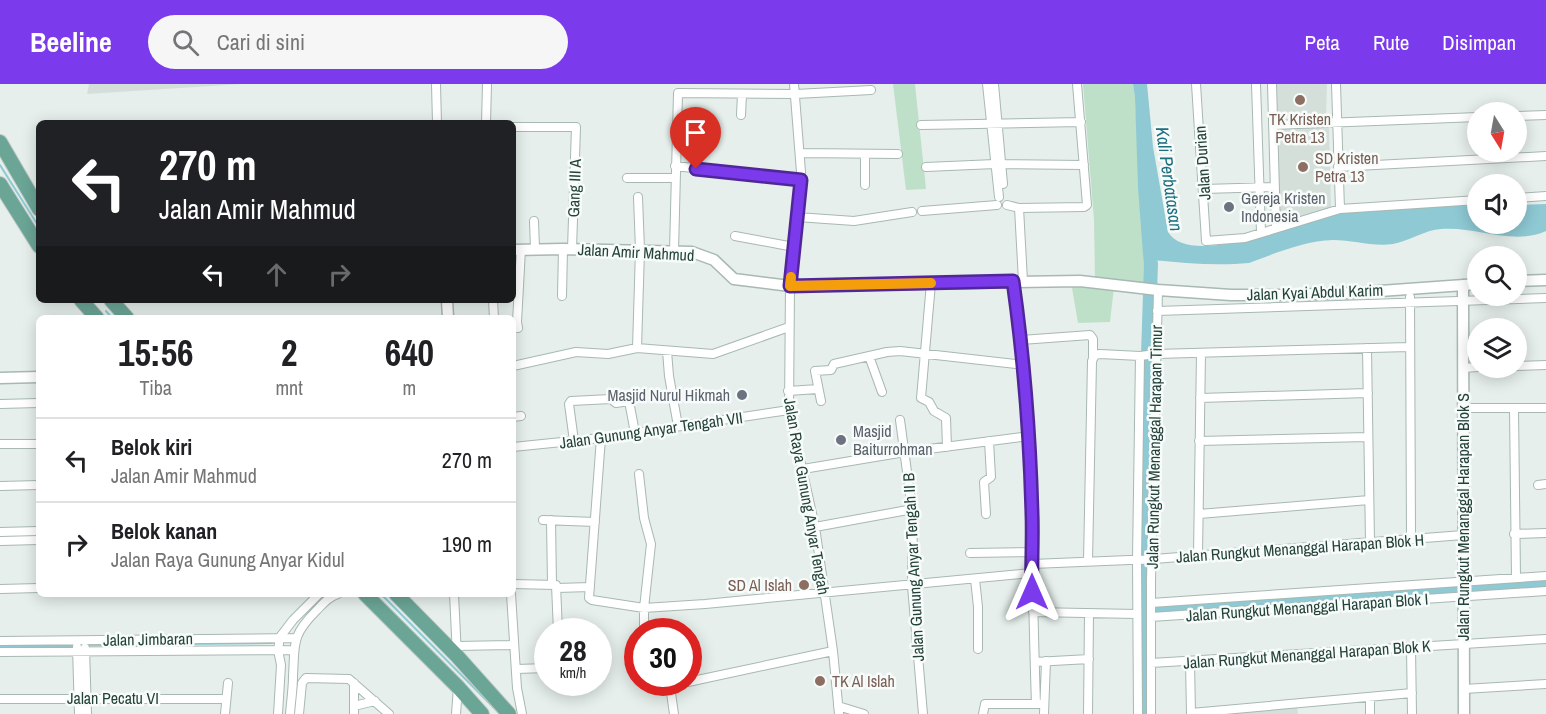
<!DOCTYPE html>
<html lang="id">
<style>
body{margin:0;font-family:"Archivo Narrow",sans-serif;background:#f6f6f6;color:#202124;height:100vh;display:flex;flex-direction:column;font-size:22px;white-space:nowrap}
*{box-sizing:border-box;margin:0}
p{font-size:20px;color:#757577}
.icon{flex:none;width:33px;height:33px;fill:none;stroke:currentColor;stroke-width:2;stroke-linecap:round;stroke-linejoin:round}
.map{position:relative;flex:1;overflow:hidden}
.details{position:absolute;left:36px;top:231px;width:480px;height:282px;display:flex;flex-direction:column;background:#fff;border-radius:9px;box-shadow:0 3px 15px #0003}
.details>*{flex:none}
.banner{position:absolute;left:36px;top:36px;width:480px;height:183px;border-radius:9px;box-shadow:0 3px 15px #0003;background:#202124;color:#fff;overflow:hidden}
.needle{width:39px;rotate:169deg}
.tools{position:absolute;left:1467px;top:18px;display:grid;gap:12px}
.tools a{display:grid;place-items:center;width:60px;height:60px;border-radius:50%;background:#fff;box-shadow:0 3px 15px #0003;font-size:30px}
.speed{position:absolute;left:534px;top:534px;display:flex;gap:12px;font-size:30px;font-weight:700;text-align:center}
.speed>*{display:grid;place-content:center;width:78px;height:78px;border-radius:50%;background:#fff;box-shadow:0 3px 15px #0003;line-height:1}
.speed small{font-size:15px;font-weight:400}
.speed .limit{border:9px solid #d22;background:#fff;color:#111}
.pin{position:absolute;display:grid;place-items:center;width:51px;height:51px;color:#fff;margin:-62px -26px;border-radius:50% 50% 50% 0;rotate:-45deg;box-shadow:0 0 6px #0007}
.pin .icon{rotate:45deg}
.me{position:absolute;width:66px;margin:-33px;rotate:0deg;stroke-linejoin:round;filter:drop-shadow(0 0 4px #0008)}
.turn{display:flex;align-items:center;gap:21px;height:126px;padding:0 24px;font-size:27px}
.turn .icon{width:78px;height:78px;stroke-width:2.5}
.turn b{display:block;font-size:42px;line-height:51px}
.lanes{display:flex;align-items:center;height:57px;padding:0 24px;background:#0003;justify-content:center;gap:30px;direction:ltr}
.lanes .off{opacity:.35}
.eta{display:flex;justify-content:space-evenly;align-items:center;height:102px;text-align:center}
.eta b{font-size:36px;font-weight:700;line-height:42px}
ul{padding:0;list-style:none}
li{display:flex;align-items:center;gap:18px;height:84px;padding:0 24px;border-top:2px solid #e0e0e0}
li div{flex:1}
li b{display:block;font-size:22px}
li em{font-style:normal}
header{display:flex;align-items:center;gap:36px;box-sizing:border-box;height:84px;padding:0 30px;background:#7c3aed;color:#fff}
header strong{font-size:28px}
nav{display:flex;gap:33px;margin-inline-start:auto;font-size:21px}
.search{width:420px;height:54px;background:#f6f6f6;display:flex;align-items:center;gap:15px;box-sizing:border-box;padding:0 21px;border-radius:33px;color:#757577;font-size:22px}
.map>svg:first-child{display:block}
</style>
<header>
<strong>Beeline</strong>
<div class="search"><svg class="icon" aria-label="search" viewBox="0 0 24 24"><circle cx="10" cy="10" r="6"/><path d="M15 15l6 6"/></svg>Cari di sini</div>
<nav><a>Peta</a><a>Rute</a><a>Disimpan</a></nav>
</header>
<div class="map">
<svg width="1546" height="630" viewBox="0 0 1546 630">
<rect width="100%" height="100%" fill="#e6efeb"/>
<path fill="#d4dfda" d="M89 0H242L87 10Z
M1274 0H1327L1326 32H1275Z
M1276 42H1329L1331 123 1278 140Z
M1297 621 1298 630H1196Z"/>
<path fill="#bfe0c8" d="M893 0H915L926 105 906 106Z
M1083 0H1133L1135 14 1145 202 1095 196 1094 136Z
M1071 198 1114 203 1110 238 1078 239Z"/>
<path fill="#8ec9d4" d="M1133 0H1147L1153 63 1168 148C1192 187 1307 133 1344 128 1388 122 1433 123 1477 121L1478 140H1516L1517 121 1546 120V147C1513 162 1476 142 1441 145 1425 146 1409 157 1393 160 1373 163 1353 156 1333 156 1304 157 1276 169 1249 179 1216 182 1185 179 1152 176L1151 197H1145L1138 103 1135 14Z"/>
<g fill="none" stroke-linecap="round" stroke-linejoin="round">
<path stroke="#8ec9d4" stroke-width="2" d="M0 81 39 143
M106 227 112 234
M381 510 500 630
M86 561 272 559
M0 562H74"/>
<path stroke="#8ec9d4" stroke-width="14" d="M1144 526 1546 499
M1143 630 1144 393 1151 179"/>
<g stroke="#a8b8b2" stroke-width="10">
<path id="minor" d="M436 0 437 39
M794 0 801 88 790 202 789 326 815 443 833 567 839 630
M987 0 999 113
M994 0 1003 100
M1196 0 1206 157 1245 154 1340 125 1478 116
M1256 0 1261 148
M1272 0 1276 144
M1336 0 1340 125
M741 31 742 10
M1516 32 1546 31
M486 39 487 0
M921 41 1081 38
M1273 41 1478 33
M513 43H576L572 165
M801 69 898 70
M865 71V101
M675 82 801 96
M926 83 995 80 1084 81
M1338 83 1546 72
M627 94H675
M1204 105 1275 103
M1516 114 1546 112
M1007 121 1019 124 1084 123 1087 121 1077 0
M1019 124 1023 197
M922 127 997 121
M797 133 854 137 912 128
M534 137 535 165
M735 152 794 163
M674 167 678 9 796 10 871 6
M1013 197C1033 338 1031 478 1036 620
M931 199 921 314 929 318 934 327 946 334 947 363
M562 212 563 165
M1410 213 1411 455
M493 216 494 234
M1157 227 1546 214
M518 244 517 238 521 165
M1021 256 1090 251 1093 255V273
M637 264 640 166 638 113
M1367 264 1370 458
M667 267 669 292 678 342
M869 272 882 308
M1140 272 1156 270 1409 263
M513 282 576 268 608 270 637 264 713 270 789 243
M1516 282 1546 281
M1463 284 1478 283
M788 307 818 305
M1200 314 1368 309
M821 317 815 287 831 286 834 280 887 268 900 267 1024 281
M0 320 39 319
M1463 324H1546
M1514 324 1516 494
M513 333 521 332
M900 336 913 432 912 502 923 630
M601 354 589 514 592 516 644 524 705 520 1031 489
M574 357 569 320 571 317 611 315 616 319 629 317 635 349
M1199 357 1368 353
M0 360H39
M513 363 601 354 789 326
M803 385 905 368 1029 352
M639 390 644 434 651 460 644 524V548
M1538 401 1546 400
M0 402 39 401
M986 430 984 398 991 393 989 357
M1199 430 1369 416
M543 436 595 438
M551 436 552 500
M815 443 913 425
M0 448 39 447
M1514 450 1546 449
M0 457 39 456
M970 469 1032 468
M1198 471 1201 269
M1088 477 1092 277 1095 271 1100 270 1140 272 1137 475 1138 630
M1032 480 1154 475 1463 451
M975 495 978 523V565
M513 500 556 501 558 548
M557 504 590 503
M0 505 39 504
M454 510 457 572
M511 510 517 604 522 630
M1151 519 1546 492
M1033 528 1137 530
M1151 533 1546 507
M0 557 296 554
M457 562 514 561
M77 563 79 630
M85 564 87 630
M1411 564 1412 630
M0 568 293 566
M1035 578 1089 575
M1190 578 1191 630
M1151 579 1546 555
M516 585 548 584
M656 598 661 604 687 598
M688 598 833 567
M670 602 674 630
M1464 605 1546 600
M1370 613V630
M0 615H226
M354 622 375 617
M838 622 864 630
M1191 629 1412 609
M225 630 228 599
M278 630 281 581 278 566 280 553 293 536 319 510
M290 630C291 617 293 605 293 592 295 560 291 552 316 527 323 520 328 513 338 510
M299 630 302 599 306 594 349 595 389 630
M354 630V599
M456 630 458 603
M983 630 985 620H1044
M1044 630 1046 577
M1088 630 1089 530
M1151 630V497L1158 206"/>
</g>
<g stroke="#a8b8b2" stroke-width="13">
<path id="tertiary" d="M513 166 563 165 692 168 714 176 734 195 790 202 1080 197 1158 206 1231 211H1282L1352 209 1478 200
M1516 197 1546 196
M1463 201 1464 630
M447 216 448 234
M0 294 39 293"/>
</g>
<g stroke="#c2cac8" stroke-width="16">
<path id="primary" d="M0 58 39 125
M0 100 39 162
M81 216 97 234
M111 216 127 234
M365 510 458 603 482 630
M396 510 457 572 509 630"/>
</g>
<use href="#minor" stroke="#fff" stroke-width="8"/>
<use href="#tertiary" stroke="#fff" stroke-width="10"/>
<use href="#primary" stroke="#6aa596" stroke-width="14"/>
</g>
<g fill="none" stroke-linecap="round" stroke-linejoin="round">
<g stroke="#51269a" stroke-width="15">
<path id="route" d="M696 85 801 96 790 202 1013 197C1024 275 1030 352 1032 430 1033 457 1031 483 1032 508"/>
</g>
<use href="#route" stroke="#7c3aed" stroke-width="10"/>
<path stroke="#f59e0b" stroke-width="10" d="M791 193 790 202 931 199"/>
</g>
<g fill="#8d6e63" stroke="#f7fbf9" stroke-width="2">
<circle cx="1300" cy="16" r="6"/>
<circle cx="1303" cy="83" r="6"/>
<circle cx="804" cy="501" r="6"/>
<circle cx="820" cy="597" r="6"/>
</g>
<g fill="#6b7280" stroke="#f7fbf9" stroke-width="2">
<circle cx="1229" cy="123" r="6"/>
<circle cx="742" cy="311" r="6"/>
<circle cx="841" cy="356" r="6"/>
</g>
<g text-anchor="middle" stroke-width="5" stroke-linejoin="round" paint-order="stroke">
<g font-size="16" fill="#785e54" stroke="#f7fbf9" text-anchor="start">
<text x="1300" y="41" text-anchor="middle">TK Kristen<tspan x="1300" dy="18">Petra 13</tspan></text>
<text x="1315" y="80">SD Kristen<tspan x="1315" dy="18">Petra 13</tspan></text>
<text x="792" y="507" text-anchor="end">SD Al Islah</text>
<text x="832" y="603">TK Al Islah</text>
</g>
<g font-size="16" fill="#24423a" stroke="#f7fbf9">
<text transform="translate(1202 79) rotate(-94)" y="6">Jalan Durian</text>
<text transform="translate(574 104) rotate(-88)" y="6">Gang III A</text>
<text transform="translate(636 168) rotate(3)" y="6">Jalan Amir Mahmud</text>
<text transform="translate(1315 208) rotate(-2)" y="6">Jalan Kyai Abdul Karim</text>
<text transform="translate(651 346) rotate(-8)" y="6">Jalan Gunung Anyar Tengah VII</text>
<text transform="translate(1154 363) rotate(-89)" y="6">Jalan Rungkut Menanggal Harapan Timur</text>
<text transform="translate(807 412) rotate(80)" y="6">Jalan Raya Gunung Anyar Tengah</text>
<text transform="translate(1463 433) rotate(-90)" y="6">Jalan Rungkut Menanggal Harapan Blok S</text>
<text transform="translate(1300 464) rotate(-4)" y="6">Jalan Rungkut Menanggal Harapan Blok H</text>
<text transform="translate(913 483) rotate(-93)" y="6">Jalan Gunung Anyar Tengah II B</text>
<text transform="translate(1307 523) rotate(-4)" y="6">Jalan Rungkut Menanggal Harapan Blok I</text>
<text transform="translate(148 555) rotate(-1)" y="6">Jalan Jimbaran</text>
<text transform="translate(1307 570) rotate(-4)" y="6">Jalan Rungkut Menanggal Harapan Blok K</text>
<text x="113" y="620">Jalan Pecatu VI</text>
</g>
<g font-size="16" fill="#5b616d" stroke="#f7fbf9" text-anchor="start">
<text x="1241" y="120">Gereja Kristen<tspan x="1241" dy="18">Indonesia</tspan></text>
<text x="730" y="317" text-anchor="end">Masjid Nurul Hikmah</text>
<text x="853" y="353">Masjid<tspan x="853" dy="18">Baiturrohman</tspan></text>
</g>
<g font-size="18" font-style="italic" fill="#1c6f80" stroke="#f7fbf9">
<text transform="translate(1169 95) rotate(82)" y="6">Kali Perbatasan</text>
</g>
</g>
</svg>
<div class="tools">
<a><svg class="needle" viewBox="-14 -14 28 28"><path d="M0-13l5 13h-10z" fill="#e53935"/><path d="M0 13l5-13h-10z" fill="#757577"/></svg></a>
<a><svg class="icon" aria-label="sound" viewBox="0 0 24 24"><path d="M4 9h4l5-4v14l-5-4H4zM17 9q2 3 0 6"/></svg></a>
<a><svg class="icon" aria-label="search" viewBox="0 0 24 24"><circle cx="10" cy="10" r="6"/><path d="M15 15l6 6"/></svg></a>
<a><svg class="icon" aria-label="layers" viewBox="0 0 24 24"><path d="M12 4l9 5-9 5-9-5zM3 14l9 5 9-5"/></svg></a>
</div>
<div class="speed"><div>28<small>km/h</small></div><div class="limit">30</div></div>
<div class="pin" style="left:696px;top:85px;background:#d93025"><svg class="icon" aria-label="arrive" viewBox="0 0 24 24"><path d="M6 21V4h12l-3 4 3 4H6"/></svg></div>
<svg class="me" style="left:1032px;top:508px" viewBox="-20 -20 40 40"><path d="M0-17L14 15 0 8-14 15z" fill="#7c3aed" stroke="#fff" stroke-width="4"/></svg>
<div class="banner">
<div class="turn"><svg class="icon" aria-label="left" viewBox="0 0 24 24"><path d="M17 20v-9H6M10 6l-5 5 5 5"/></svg><div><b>270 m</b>Jalan Amir Mahmud</div></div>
<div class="lanes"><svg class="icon" aria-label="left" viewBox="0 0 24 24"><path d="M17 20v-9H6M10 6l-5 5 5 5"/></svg><svg class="icon off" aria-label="ahead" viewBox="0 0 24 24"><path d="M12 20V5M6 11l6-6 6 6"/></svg><svg class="icon off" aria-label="right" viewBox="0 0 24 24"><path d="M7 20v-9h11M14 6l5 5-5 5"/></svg></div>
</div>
<section class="details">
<div class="eta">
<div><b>15:56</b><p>Tiba</p></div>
<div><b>2</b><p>mnt</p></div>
<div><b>640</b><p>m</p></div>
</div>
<ul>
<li><svg class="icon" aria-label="left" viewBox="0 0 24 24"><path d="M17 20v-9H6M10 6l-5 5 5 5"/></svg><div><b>Belok kiri</b><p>Jalan Amir Mahmud</p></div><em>270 m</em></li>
<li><svg class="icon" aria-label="right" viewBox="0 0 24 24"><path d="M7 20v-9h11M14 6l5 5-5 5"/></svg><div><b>Belok kanan</b><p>Jalan Raya Gunung Anyar Kidul</p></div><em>190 m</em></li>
</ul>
</section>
</div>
